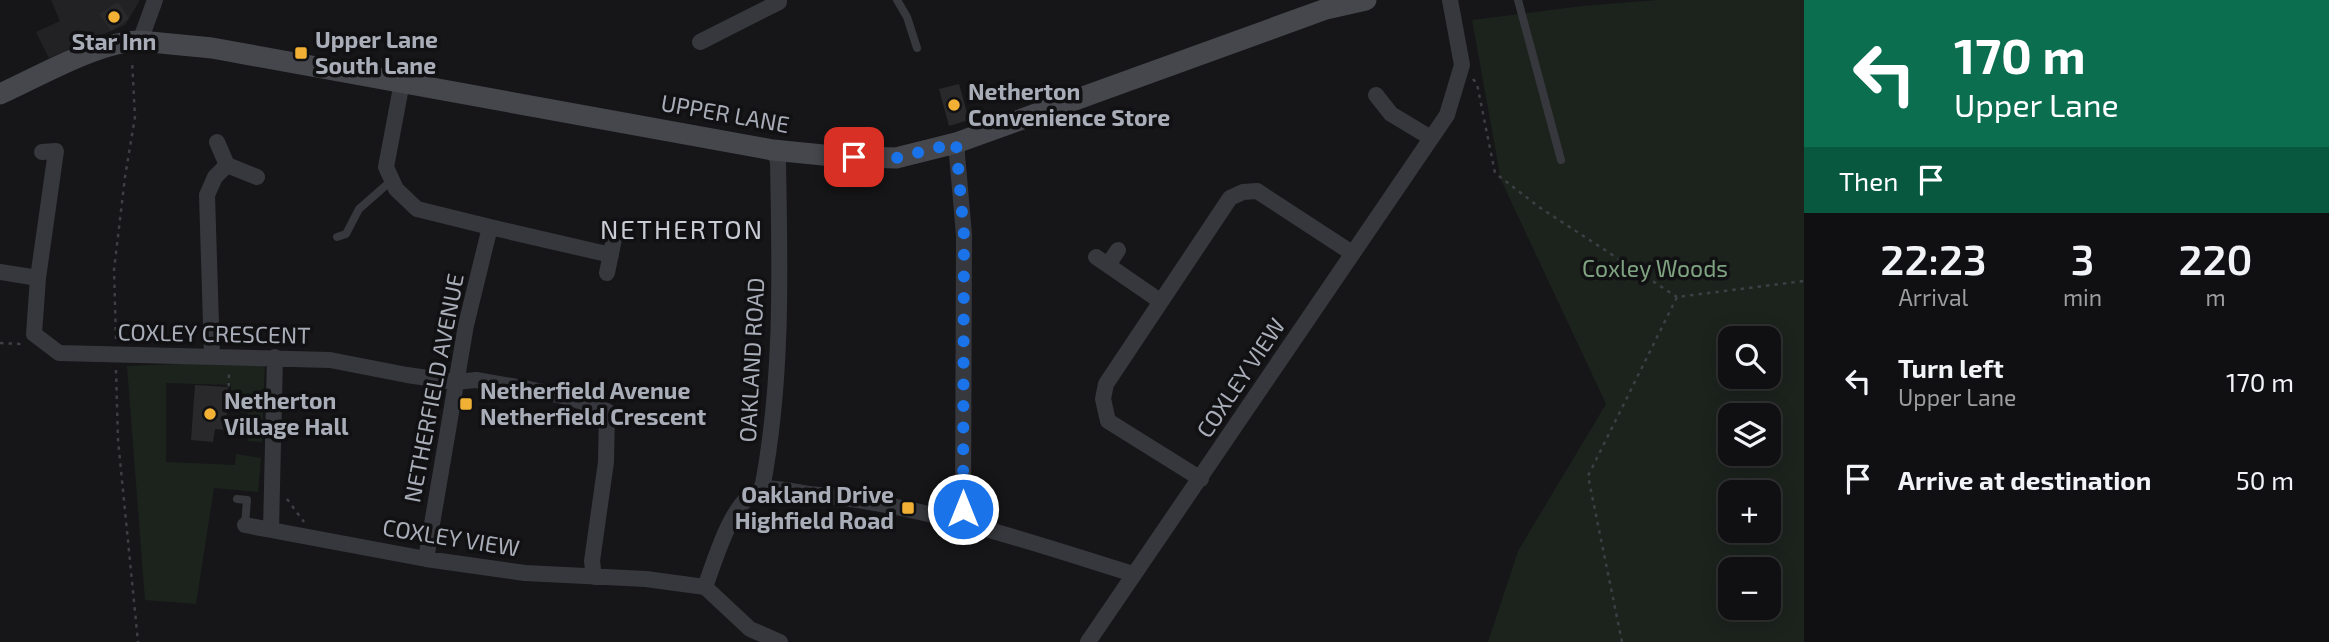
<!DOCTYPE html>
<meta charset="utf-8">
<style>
body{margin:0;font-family:"Exo 2",sans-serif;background:#1e1e20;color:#f1f3f6;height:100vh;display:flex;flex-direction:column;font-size:26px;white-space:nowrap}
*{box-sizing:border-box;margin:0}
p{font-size:23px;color:#9c9d9f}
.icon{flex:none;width:38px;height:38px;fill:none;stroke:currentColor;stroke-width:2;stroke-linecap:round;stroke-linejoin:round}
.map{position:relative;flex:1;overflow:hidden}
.details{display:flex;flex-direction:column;background:#101012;width:525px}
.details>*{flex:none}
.top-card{background:#0b6e4f;color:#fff;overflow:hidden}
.controls{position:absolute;left:1718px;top:326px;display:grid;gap:14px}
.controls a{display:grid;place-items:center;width:63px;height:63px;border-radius:14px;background:#101012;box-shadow:0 4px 18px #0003,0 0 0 2px #303032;font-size:35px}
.pin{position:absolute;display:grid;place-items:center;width:60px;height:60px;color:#fff;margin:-30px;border-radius:14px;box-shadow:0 4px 10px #0006}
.me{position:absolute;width:77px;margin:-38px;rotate:0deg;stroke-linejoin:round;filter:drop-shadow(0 0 5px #0008)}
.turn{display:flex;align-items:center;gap:24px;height:147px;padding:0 35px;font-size:32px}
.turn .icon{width:91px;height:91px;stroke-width:2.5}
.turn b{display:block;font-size:49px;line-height:60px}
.then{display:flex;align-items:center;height:66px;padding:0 35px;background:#0003;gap:14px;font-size:26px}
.eta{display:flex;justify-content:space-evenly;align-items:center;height:119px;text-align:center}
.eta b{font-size:42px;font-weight:600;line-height:49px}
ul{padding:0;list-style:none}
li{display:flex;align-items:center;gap:21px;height:98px;padding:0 35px}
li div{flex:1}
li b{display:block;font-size:26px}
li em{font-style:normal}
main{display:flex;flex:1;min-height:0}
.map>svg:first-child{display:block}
</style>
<main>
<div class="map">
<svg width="1804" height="642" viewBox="0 0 1804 642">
<rect width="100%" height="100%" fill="#161618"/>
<path fill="#222225" d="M51 0H140L125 25 49 58 36 32 60 21Z"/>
<path fill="#1c231d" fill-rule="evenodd" d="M1658 0H1804V642H1488L1518 551 1606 404 1501 180 1472 20 1582 6ZM1731 338H1769V376H1731ZM1731 415H1769V453H1731ZM1731 492H1769V530H1731ZM1731 569H1769V607H1731Z
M265 361 262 442 248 441V413L231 410V385L166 383V462L235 465 236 454 261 458 258 492 214 488 196 604 145 600 127 366Z"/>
<path fill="#29292c" d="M118 2 129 19 111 31 99 14Z
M959 84 969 120 949 126 939 89Z
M195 385 228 387 226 430 215 429 213 442 191 440Z"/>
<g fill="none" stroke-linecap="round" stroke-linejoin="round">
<path stroke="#3d3f44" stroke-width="2.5" stroke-dasharray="3.5 5" stroke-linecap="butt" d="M1473 79 1477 84 1495 173 1539 207 1677 297
M116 339 114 270 125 177 135 117 132 60
M0 343 22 344
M116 370 118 440 138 642
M228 412 229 373
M287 499 304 522
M1622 642 1588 476 1677 297 1804 281"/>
<path stroke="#37383d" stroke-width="8" d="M897 0 907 17 917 48
M1518 0 1561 160
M337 237 346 234 359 209 392 180
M237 499 247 500 245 525"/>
<path stroke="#37383d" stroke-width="16" d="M140 41 155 0
M700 42 779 2V0
M402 82 386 167 396 189 417 209 490 227 466 325 426 559
M1376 95 1391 114 1431 138
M42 152 56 151 38 278 34 334 59 353 330 360 407 375 455 382 476 380 529 389 571 398 607 411 606 462 592 561 594 577
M227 165 257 177
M490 227 611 255
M1096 257 1160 301
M1108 265 1118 250
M0 272 38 278
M607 273 615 234
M212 356 207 195 215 177 227 165 217 142
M275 357 271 530 426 559 525 573 646 579 705 587 750 629 780 642
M1201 479 1108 421 1103 399 1106 384 1230 198 1243 192 1257 191 1352 253
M762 489C783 381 780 270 778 161L773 150
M949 519 963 509 964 235 956 143
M245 525 271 530
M705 587C715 561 732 497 762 489 772 487 798 492 809 494 921 504 1027 541 1133 574
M1088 642 1447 115 1462 65 1450 0"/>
<path stroke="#45474d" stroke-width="21" d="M0 94C38 77 99 41 140 41L212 48 773 150 833 156 896 158 956 143 1326 9 1366 0"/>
</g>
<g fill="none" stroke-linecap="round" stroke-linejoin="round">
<path stroke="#1a73e8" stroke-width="12" stroke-dasharray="0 21.6" d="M854 157 896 158 956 143 964 235 963 509"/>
</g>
<g fill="#f2b134" stroke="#111113" stroke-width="2.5">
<circle cx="114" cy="17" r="7"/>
<rect x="294" y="46" width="14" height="14" rx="3.5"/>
<circle cx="954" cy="105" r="7"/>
<rect x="459" y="397" width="14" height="14" rx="3.5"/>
<circle cx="210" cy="414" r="7"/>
<rect x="901" y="501" width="14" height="14" rx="3.5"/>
</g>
<g text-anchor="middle" stroke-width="7" stroke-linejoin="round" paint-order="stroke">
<g font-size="23" font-weight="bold" fill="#a8adb8" stroke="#111113" text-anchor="start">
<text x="315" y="48">Upper Lane<tspan x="315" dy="26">South Lane</tspan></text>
<text x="114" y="50" text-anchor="middle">Star Inn</text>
<text x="968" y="100">Netherton<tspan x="968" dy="26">Convenience Store</tspan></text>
<text x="480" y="399">Netherfield Avenue<tspan x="480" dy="26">Netherfield Crescent</tspan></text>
<text x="224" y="409">Netherton<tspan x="224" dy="26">Village Hall</tspan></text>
<text x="894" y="503" text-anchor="end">Oakland Drive<tspan x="894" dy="26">Highfield Road</tspan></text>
</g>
<g font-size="23" fill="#a8adb8" stroke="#111113">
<text transform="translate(725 114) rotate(10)" y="8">UPPER LANE</text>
<text transform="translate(214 334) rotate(1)" y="8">COXLEY CRESCENT</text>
<text transform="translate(752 360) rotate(-87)" y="8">OAKLAND ROAD</text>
<text transform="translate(1241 378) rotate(-56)" y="8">COXLEY VIEW</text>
<text transform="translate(434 388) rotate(-79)" y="8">NETHERFIELD AVENUE</text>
<text transform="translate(451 538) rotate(9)" y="8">COXLEY VIEW</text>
</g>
<g font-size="23" fill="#7fa381" stroke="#111113">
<text x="1655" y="277">Coxley Woods</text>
</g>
<g font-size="26" letter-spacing="2" fill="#c9ccd4" stroke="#111113">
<text x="682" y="239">NETHERTON</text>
</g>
</g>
</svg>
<div class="controls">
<a><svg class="icon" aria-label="search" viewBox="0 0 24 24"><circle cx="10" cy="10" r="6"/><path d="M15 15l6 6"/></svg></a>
<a><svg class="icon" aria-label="layers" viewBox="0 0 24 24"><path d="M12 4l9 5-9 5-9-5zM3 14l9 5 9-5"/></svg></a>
<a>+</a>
<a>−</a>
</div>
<div class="pin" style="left:854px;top:157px;background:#d93025"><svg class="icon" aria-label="arrive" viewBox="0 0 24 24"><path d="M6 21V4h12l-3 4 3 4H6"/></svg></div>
<svg class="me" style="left:963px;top:509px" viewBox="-20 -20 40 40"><circle r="17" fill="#1a73e8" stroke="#fff" stroke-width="3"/><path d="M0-11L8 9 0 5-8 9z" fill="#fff"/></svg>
</div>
<section class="details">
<div class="top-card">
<div class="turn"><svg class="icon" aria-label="left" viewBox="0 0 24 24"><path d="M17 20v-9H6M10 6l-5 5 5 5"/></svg><div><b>170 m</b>Upper Lane</div></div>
<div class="then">Then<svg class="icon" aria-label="arrive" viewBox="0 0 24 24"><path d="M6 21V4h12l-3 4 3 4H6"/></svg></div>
</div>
<div class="eta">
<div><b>22:23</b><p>Arrival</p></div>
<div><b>3</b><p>min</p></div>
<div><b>220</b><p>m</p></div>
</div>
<ul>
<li><svg class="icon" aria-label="left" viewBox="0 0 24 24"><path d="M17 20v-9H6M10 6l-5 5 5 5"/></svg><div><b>Turn left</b><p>Upper Lane</p></div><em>170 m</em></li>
<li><svg class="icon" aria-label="arrive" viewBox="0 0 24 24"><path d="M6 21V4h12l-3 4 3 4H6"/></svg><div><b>Arrive at destination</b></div><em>50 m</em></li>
</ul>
</section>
</main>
